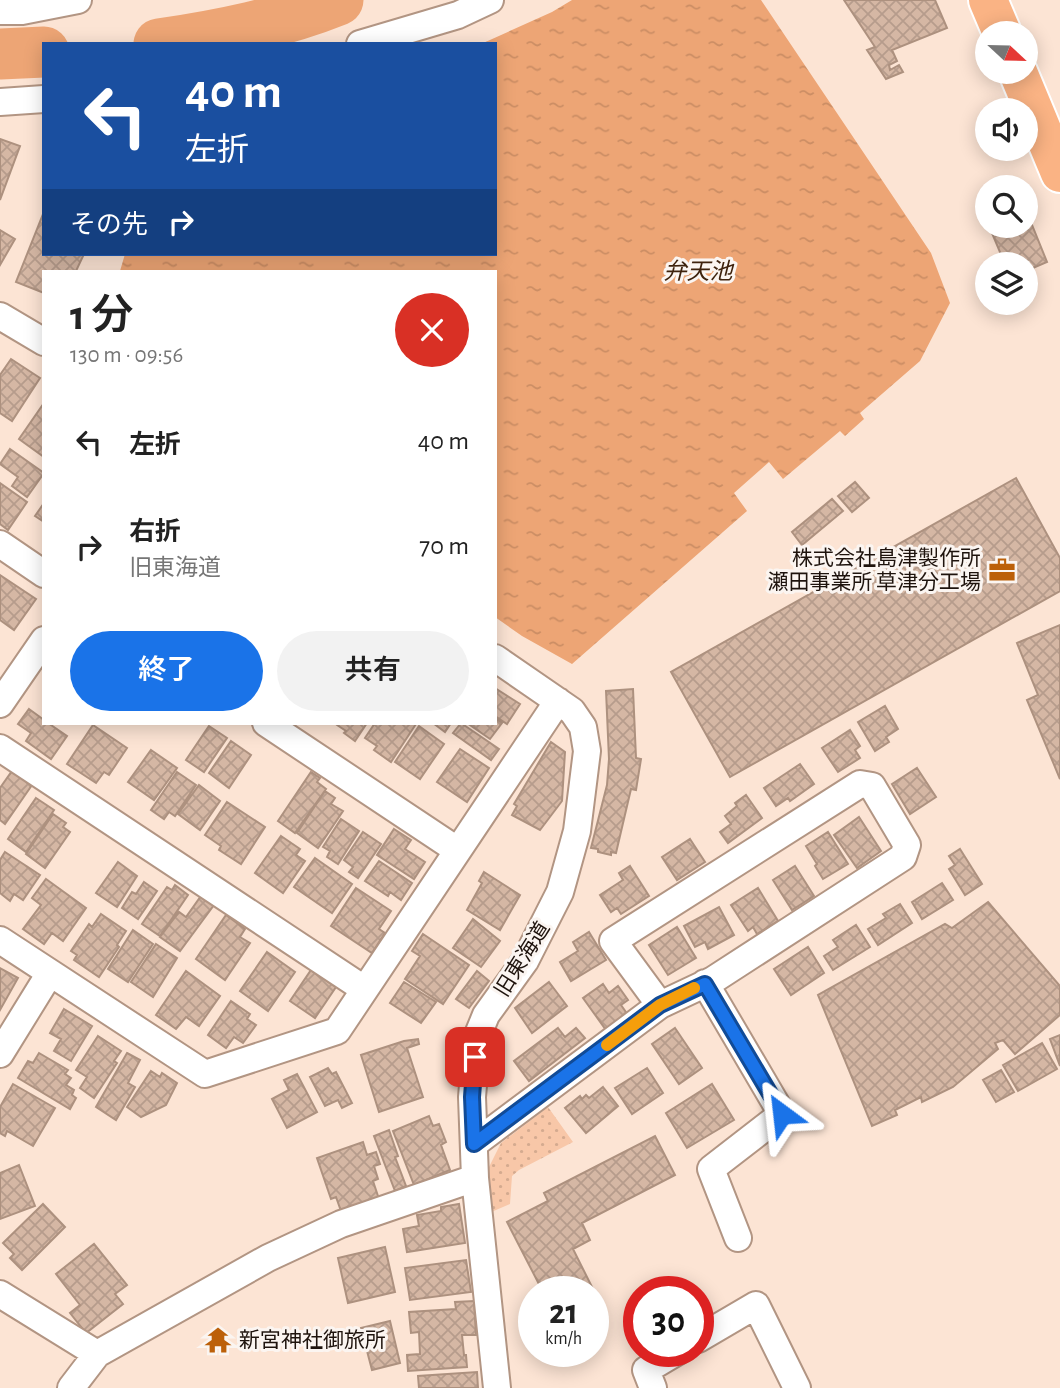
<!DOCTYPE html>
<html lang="ja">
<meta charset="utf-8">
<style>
body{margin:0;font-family:"Alegreya Sans","Noto Sans JP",sans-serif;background:#f2f2f2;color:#222;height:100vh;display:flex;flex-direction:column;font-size:26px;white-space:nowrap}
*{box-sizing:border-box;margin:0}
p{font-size:23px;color:#767676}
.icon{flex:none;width:38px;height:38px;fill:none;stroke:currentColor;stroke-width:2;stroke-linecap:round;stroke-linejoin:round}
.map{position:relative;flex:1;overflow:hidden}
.drawer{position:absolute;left:42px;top:270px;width:455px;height:455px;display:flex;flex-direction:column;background:#fff;border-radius:0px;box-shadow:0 4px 18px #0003}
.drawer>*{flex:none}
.hud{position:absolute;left:42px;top:42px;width:455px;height:214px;border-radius:0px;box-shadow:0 4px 18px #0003;background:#1a4fa0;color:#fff;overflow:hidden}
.needle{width:46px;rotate:112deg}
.controls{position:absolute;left:975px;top:21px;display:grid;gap:14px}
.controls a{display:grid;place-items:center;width:63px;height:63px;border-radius:50%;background:#fff;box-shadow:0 4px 18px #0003;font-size:35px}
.speed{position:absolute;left:518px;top:1276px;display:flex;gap:14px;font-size:35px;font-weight:700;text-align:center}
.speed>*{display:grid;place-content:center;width:91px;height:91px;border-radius:50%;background:#fff;box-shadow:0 4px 18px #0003;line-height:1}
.speed small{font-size:18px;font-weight:400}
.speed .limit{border:10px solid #d22;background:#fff;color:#111}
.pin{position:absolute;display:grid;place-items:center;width:60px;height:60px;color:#fff;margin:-30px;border-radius:14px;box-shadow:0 4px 10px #0006}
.me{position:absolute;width:77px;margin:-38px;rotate:330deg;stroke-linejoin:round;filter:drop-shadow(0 0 5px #0008)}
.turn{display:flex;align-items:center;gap:24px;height:147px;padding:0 28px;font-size:32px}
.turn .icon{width:91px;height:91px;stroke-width:2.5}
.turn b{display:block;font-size:49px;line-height:60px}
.then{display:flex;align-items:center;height:66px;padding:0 28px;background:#0003;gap:14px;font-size:26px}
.round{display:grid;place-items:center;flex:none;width:74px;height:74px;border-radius:37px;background:#f2f2f2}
.overview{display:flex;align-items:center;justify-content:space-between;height:119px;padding:0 28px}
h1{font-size:42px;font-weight:600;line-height:52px}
.action{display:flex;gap:14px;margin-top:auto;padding:14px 28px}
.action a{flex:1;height:80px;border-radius:42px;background:#1a73e8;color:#fff;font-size:28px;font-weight:600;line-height:80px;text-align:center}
.action a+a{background:#f2f2f2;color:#222}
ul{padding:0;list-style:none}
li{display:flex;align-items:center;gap:21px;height:105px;padding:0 28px}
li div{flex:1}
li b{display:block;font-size:26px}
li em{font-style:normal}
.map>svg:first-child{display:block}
</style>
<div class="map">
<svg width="1060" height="1388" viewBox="0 0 1060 1388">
<defs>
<pattern id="grass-dots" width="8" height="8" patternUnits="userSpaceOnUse" patternTransform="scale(1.75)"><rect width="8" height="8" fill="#f8c7a8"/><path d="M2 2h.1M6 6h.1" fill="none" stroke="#d4aa8f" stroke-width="1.8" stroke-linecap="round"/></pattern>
<pattern id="water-ripples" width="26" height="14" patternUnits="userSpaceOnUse" patternTransform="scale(1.75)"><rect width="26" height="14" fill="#eda575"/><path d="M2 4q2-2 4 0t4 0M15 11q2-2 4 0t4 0" fill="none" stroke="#cb8d64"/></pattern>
<pattern id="building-cross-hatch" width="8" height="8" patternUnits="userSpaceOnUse" patternTransform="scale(1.75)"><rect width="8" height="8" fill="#d5b7a4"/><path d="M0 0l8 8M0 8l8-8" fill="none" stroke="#b69c8c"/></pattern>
</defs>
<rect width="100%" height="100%" fill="#fce4d4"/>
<path fill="url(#grass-dots)" d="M548 1107 573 1142 519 1170 512 1176 510 1204 489 1213V1167L501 1143Z"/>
<path fill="url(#water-ripples)" d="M572 0H761L931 253 950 303 920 361 860 413 864 419 845 436 840 431 783 479 769 462 734 493 747 511 572 664 522 636 495 617V271H120L125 254H495V44H481L552 12Z"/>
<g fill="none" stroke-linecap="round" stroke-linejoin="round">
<path stroke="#eda575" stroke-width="51" d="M159 44C220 35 281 23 338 0
M0 54 44 52"/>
</g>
<path fill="url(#building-cross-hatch)" stroke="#ad917f" stroke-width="2" d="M844 0H935L947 28 892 50 897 61 889 65 890 70 899 65 903 72 886 79 867 50 875 47Z
M0 139 20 146 0 200Z
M1026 210 1047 262 1026 271V264H1005L989 226H1026Z
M43 214 44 254H84L76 271H44V293L16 282Z
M0 230 15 239 0 265Z
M11 359 40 378 12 421 0 413V375Z
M44 403V457L19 439Z
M10 449 44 473 27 497 12 486 18 477 0 464Z
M1016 478 1060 558V591L730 777 671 672Z
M855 482 869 498 852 512 838 496Z
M0 483 27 502 8 530 0 524Z
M832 499 843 511 802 545 792 532Z
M44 503V522L35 516Z
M0 575 36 599 14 630 0 620Z
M1060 625V779L1027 700 1038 695 1017 643Z
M495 688 520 704 507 724 495 716Z
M633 689 636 758 641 759 636 790 631 789 616 853 611 852V855L598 852V849L591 848 607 785 609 759 606 691Z
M885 706 898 729 886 737 889 742 875 751 858 722Z
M29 709 44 720V723H48L67 736 51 759 26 741 31 733 18 724Z
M495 718 502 723 490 739 467 723H495Z
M338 723H367L355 741 344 733 346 731 337 725Z
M375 723 416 724 391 762 374 750 377 746 365 738Z
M433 723H451L445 732Z
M461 723 499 749 491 760 453 733Z
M93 725 127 748 109 775 104 772 96 783 67 764Z
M209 726 227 738 204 772 186 760Z
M419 726 444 744 420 779 395 762Z
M850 730 860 746 855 750 860 758 838 772 822 748Z
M231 741 251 755 229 788 209 773Z
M551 742 565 752 562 801 540 830 512 815 517 806 514 804Z
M460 749 489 768 467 802 437 782Z
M151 750 177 768 154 800 128 782Z
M800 764 814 784 790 801 788 798 776 806 764 788Z
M917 768 936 797 910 814 892 784Z
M12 771 32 785 5 824 0 820V788Z
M177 772 196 785 175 816 169 812 164 819 151 810Z
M311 772 320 778 317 782 326 789 295 833 278 821Z
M199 785 220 801 200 830 178 814Z
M325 791 335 798 331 804 343 811 318 848 297 833Z
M746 795 762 818 728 843 720 832 731 824 725 816 737 806 735 803Z
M36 798 54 810 26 852 8 839Z
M227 802 265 827 241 864 219 850 221 846 205 835Z
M53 814 66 823 63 827 70 832 45 868 26 854Z
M859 817 881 851 857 868 834 835Z
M341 819 359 831 338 864 327 857 330 851 323 847Z
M394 829 411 840 405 849 425 862 414 879 377 855Z
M363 832 381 844 358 878 349 872 353 867 344 860Z
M828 832 848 864 823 879 815 866 817 864 806 846Z
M281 836 300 849 296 855 305 861 283 893 255 873Z
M690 839 705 862 677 880 662 857Z
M960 849 982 884 965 895 949 869 955 865 949 856Z
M5 852 40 875 23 900 14 894 10 901 0 893V860Z
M315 858 352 884 332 913 294 887Z
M379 861 412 883 401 900 390 892 388 896 365 881Z
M118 862 137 876 117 907 96 893Z
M630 866 649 896 621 914 617 908 611 912 600 895 623 880 619 873Z
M795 866 814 896 792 910 773 880Z
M484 872 520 895 500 930 467 910 482 883 479 881Z
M46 879 86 908 63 941 52 933 44 944 23 929 41 905 32 898Z
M144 882 157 891 138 919 122 908 132 892 136 894Z
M942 883 953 900 922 919 912 902Z
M175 885 188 895 160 936 142 924 167 887 172 890Z
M356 888 391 911 379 929 385 933 372 953 331 926Z
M758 888 778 921 757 934 753 927 748 931 731 905Z
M201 896 214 905 180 951 160 937 179 912 186 917Z
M988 902 1060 986V1015L1015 1054 1003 1040 995 1043 998 1049 953 1087 922 1102 921 1097 895 1110 897 1115 872 1126 818 995 945 924 952 928Z
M900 904 912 923 878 945 868 929 886 918 883 914Z
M719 907 734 935 708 949 705 942 695 947 684 926Z
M101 914 126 931 117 945 119 947 99 977 74 960 77 955 71 951 89 924 92 927Z
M226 915 245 929 240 937 250 943 225 980 196 959Z
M473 919 500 941 481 967 453 948Z
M856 925 870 947 833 970 824 956 838 947 833 940Z
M677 927 696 958 668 975 649 945Z
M133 930 153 944 128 982 108 969Z
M589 932 606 960 571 981 560 962 578 951 573 942Z
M423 934 469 965 443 1004 405 979 420 956 412 951Z
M156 944 177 958 153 997 131 982Z
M808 947 824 973 791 995 774 969Z
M267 952 295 972 268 1011 240 991Z
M0 968 18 978 0 1010Z
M311 970 336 987 315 1018 290 1001Z
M186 971 220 996 199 1026 186 1017 176 1029 156 1015Z
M477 971 489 981 469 1008 456 999Z
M404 982 436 1002 421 1023 390 1003Z
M549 982 567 1006 532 1033 515 1008Z
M603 984 609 993 618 986 628 1000 621 1005 628 1015 606 1030 583 998Z
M231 1001 250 1014 247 1019 256 1025 243 1043 234 1037 226 1048 208 1035Z
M64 1009 92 1026 71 1061 54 1051 61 1039 50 1033Z
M558 1028 565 1037 576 1028 585 1038 529 1081 514 1061Z
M675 1028 702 1068 679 1084 652 1044Z
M1060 1035V1066L1050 1039Z
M98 1036 121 1051 114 1061 117 1063 94 1098 80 1088 87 1077 76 1070Z
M418 1039 419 1044 407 1048 423 1097 379 1112 361 1055 404 1041Z
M1042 1043 1057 1069 1018 1091 1003 1065Z
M39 1053 68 1070 65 1074 71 1078 66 1085 74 1090 72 1095 76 1098 70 1109 18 1078 28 1061 33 1063Z
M127 1053 140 1060 128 1083 135 1087 116 1120 96 1107Z
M328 1068 332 1074 336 1072 352 1103 342 1108 338 1100 325 1106 310 1077Z
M647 1068 663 1093 632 1114 615 1088Z
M1001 1070 1014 1092 996 1102 983 1080Z
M151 1071 160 1077 162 1073 177 1083 166 1105 141 1117 127 1107Z
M297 1074 317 1112 287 1128 272 1099 289 1090 284 1080Z
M13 1084 55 1108 33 1146 7 1131 5 1136 0 1133V1107Z
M712 1084 734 1120 687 1148 666 1113Z
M603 1087 618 1106 586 1133 565 1108 580 1096 582 1099 586 1095 589 1098Z
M429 1116 433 1126 439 1124 446 1142 441 1145 450 1170 414 1185 393 1131Z
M389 1130 398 1156 395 1157 406 1186 395 1191 374 1136Z
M655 1136 675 1175 582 1223 590 1240 573 1249 603 1309 593 1314V1292H543L507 1222 548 1201 544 1193Z
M363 1142 367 1155 376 1152 380 1164 374 1166 378 1179 373 1181 379 1199 341 1211 336 1197 331 1199 317 1158Z
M19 1165 35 1206 0 1219V1173Z
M43 1204 65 1227 22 1270 10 1258 14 1254 3 1243Z
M459 1204 465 1243 407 1252 403 1229 419 1226 417 1215 441 1211V1207Z
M94 1244 127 1285 115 1294 123 1304 86 1333 70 1313 80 1305 56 1274Z
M385 1247 395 1292 348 1303 338 1258Z
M466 1260 471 1292 410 1300 405 1268Z
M474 1301 476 1335H462L464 1355H466L467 1367 408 1371 407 1355 420 1354 419 1332 411 1333 409 1312 456 1309 455 1302Z
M390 1321 400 1363 372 1370 361 1328Z
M477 1372 478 1388H419L418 1376Z"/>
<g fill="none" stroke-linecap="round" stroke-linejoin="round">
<g stroke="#b29583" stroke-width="30">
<path id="street" d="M0 11H22L78 0
M360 44 458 15 490 0
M0 102 44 99
M0 316 44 342
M0 544 44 574
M495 658 572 711 583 727 587 751 577 831 560 892 525 961 486 1015 477 1037 472 1097 475 1178 497 1388
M0 704 44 640
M266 723 457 850
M0 748 364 989
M0 940 205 1074 337 1031 558 701
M705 983 782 1114 711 1169 738 1238
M0 1054 50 973
M474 1144 660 1005 713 980 903 857 907 845 872 786 860 784 613 941 660 1005
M0 1294 97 1354
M698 1339 756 1305 797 1388
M71 1388 97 1354 268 1258 341 1224 475 1178
M653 1388 646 1370 678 1351"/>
</g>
<g stroke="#fff" stroke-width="42">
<path id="highway" d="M988 0 1002 33
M1018 72 1060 173"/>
</g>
<use href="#street" stroke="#fff" stroke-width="26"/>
<use href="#highway" stroke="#fab384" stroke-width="38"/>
</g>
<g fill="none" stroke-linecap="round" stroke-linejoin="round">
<g stroke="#114b97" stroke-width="18">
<path id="route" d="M475 1057 472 1097 474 1144 660 1005 705 984 782 1114"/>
</g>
<use href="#route" stroke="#1a73e8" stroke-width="12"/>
<path stroke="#f59e0b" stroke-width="12" d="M607 1045 660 1005 694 988"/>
</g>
<defs>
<g id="office-bare" transform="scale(2.1)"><path d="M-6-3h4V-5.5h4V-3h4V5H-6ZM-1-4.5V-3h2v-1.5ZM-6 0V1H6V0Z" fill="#bc6009" stroke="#fbf5f1" stroke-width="2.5" paint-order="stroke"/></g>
<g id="temple-bare" transform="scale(2.1)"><path d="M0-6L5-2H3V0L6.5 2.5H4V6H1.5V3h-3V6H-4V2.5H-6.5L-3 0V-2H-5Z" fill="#bc6009" stroke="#fbf5f1" stroke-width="2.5" paint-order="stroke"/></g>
</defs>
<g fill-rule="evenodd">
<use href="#office-bare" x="1002" y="570"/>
<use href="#temple-bare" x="218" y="1340"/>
</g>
<g text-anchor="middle" stroke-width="6" stroke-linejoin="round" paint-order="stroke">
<g font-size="21" fill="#1e130d" stroke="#fbf5f1" text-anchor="end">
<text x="981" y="565">株式会社島津製作所<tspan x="981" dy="24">瀬田事業所 草津分工場</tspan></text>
<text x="239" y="1347" text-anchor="start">新宮神社御旅所</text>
</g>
<g font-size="21" fill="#1e130d" stroke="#fbf5f1">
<text transform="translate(522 959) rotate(-58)" y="7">旧東海道</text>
</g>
<g font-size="23" font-style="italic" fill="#3e220d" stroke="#fbf5f1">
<text x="698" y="279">弁天池</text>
</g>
</g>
</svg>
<div class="controls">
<a><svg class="needle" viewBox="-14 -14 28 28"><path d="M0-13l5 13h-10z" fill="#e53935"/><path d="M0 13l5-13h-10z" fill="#767676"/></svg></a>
<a><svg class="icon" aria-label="sound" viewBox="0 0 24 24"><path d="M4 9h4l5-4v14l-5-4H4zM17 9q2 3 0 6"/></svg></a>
<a><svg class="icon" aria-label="search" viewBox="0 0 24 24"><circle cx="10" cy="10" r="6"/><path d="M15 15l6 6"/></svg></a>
<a><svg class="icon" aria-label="layers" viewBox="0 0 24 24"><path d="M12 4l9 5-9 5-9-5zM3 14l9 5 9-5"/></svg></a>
</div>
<div class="speed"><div>21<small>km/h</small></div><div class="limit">30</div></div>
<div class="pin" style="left:475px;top:1057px;background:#d93025"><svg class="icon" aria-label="arrive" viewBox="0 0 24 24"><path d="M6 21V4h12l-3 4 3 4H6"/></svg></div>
<svg class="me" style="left:782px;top:1114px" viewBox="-20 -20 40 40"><path d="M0-17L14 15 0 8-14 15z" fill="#1a73e8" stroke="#fff" stroke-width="4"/></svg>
<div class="hud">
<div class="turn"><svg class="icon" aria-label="left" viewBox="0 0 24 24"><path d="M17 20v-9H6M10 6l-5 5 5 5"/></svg><div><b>40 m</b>左折</div></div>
<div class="then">その先<svg class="icon" aria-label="right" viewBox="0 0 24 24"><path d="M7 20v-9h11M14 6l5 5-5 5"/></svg></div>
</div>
<section class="drawer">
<div class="overview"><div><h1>1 分</h1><p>130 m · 09:56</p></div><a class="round" style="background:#d93025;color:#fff"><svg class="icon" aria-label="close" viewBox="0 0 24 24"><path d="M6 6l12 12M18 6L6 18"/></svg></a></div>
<ul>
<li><svg class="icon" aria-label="left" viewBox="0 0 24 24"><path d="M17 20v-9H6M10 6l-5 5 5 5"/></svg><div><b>左折</b></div><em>40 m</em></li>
<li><svg class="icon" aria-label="right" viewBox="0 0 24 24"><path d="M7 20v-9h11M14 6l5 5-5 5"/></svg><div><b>右折</b><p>旧東海道</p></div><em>70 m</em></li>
</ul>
<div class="action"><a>終了</a><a>共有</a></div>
</section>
</div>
